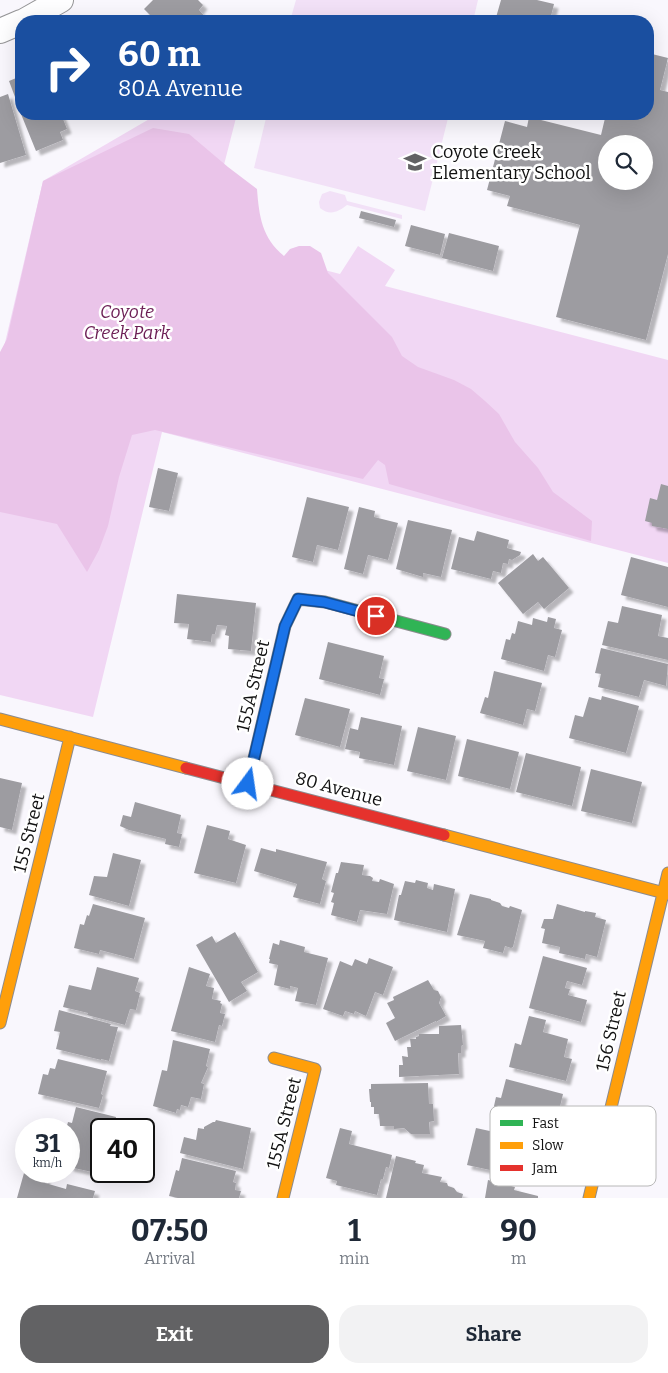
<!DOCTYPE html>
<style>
body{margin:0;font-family:Bitter,serif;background:#f2f2f3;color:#1f2937;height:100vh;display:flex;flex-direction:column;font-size:19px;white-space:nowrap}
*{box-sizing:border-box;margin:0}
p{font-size:16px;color:#747a83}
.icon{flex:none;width:28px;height:28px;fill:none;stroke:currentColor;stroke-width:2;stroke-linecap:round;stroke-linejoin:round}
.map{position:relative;height:1198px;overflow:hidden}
.side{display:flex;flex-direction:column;background:#fff;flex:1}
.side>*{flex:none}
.guide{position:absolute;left:15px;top:15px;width:639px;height:105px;border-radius:20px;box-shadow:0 5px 20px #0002;background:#1a4fa0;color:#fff;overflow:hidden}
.tools{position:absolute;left:598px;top:135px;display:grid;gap:10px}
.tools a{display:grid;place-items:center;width:55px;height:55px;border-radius:50%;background:#fff;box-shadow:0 5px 20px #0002;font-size:25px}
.speed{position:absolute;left:15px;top:1118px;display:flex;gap:10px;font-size:25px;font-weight:700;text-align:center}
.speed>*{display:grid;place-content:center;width:65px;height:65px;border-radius:50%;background:#fff;box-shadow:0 5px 20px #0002;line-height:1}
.speed small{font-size:12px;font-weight:400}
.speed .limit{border:2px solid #111;border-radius:8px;background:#fff;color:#111}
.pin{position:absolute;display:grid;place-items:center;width:42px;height:42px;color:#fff;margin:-21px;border:2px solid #fff;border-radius:50%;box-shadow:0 1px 5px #0007}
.me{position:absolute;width:55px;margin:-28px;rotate:14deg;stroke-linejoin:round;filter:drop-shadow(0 0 4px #0008)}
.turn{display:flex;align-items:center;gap:18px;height:105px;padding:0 20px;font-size:22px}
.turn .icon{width:65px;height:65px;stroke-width:2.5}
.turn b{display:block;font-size:35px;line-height:42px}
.eta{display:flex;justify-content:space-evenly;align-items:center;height:85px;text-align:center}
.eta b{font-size:30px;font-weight:700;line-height:35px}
.action{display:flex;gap:10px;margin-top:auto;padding:10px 20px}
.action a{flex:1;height:58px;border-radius:20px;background:#626264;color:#fff;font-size:20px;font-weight:700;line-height:58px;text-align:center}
.action a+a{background:#f2f2f3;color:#1f2937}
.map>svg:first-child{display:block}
</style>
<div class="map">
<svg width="668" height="1198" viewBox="0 0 668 1198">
<defs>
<filter id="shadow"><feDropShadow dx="4.5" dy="4.5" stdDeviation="1" flood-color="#0004"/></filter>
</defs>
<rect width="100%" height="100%" fill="#f9f7fd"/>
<path fill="#f1d7f4" d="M158 114H237L205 239 340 274 358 246 395 270 385 286 668 360V563L162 432 93 717 0 695V364L43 181Z"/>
<path fill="#eac4e9" d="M153 128 189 134 228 167 257 189C259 216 262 238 284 256L290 249 299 246H310L321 253 328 273 392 337 402 356 418 367 454 380 471 389 485 401 499 414 515 442 538 468 553 492 592 521 591 541 389 484 385 465 378 460 363 479 155 430 132 435 119 477 108 526 99 550 87 572 57 524 0 512V352L7 339 43 181Z"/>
<path fill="#f2e1f7" d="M296 0H478L473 21H290Z
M267 114H449L425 211 254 168Z
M330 191 345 195 347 201 402 215V219L347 205C338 212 330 216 320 208L319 202 322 194Z"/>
<path fill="#9d9ca1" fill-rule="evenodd" filter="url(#shadow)" d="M153 0H198L203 5 199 10 206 18 203 21H192L190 19 187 21H156L144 9Z
M501 0H537L554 4 550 20 553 21H495Z
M648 53 668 58 660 90 668 92V254L646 340 556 317 580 225 507 206 510 196 487 190 505 121 527 127 529 117 601 135 606 114H648ZM606 144H644V181H606Z
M21 76V113L9 81Z
M8 94 26 155 0 163V97Z
M21 114H61L67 129 60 132 63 140 36 151Z
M361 211 396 220 394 227 359 218Z
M411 225 445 234 440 255 405 246Z
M449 233 499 246 493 271 442 258Z
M158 468 178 473 169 511 149 507Z
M661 484 668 486V529L652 526V523L645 521 650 498 657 500Z
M307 497 349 507 338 550 317 545 313 562 292 557Z
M359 507 375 511 374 517 398 523 388 560 368 555 363 574 344 569Z
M408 520 452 530 441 577 423 573V577L396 569Z
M477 531 509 540 507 548 521 552 520 555 512 560 509 559 508 564 503 563 501 573 493 571 491 579 451 569 459 537 474 541Z
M533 554 538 561 543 557 569 588 544 609 538 602 523 614 498 583Z
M631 557 668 567V607L621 595Z
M177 594 256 603 251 651 228 649 229 636 225 635 227 626 217 625 215 634H212L211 642 187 639 189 624 174 623Z
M622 606 662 615 658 636 668 638V660L602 645 608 621 618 623Z
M548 617 556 619 554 628 562 630 555 657 548 655 544 671 501 659 506 639 510 640 512 633 515 634 518 621 532 625 533 618 547 622Z
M328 642 384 656 379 678 384 679 380 695 319 679Z
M601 648 668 664 666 686 644 680 639 697 598 687 601 674 595 673Z
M494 671 542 683 535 711 527 709 523 725 480 713 485 697 488 698Z
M602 696 639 706 626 753 569 738 575 715 583 717 589 697 601 700Z
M305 698 350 709 340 747 295 735Z
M361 717 402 726 394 765 359 758 360 752 345 749 350 728 358 730Z
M418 727 456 736 446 780 407 771Z
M467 739 519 752 510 789 458 776Z
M526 753 581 767 572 806 516 792Z
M591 769 642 782 632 823 581 811Z
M0 778 22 783 12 830 0 827Z
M135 802 181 815 177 833 182 834 179 847 165 844 166 839 129 830 120 826 123 815 131 817Z
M207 825 230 831 228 839 246 845 236 883 194 873Z
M261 848 276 852V849L327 862 322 879 326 881 320 904 293 897 297 884 254 871Z
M113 853 141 860 129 906 89 895 94 876 107 877Z
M341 862 364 865 362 875 370 876 373 878 372 881 379 882 380 879 394 884 387 914 360 910 357 922 331 915 334 903 331 902 334 893 331 892 336 873H338Z
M416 880 428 883 427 888 433 890 434 884 455 889 447 932 394 920 399 895H401L405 881 415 883Z
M470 894 491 899V900L500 903 502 906 509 908 510 906 522 910 513 947 511 948 505 946 503 953 483 948 485 941 457 935Z
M93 904 145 918 134 959 100 950 99 954 74 948 80 924 84 925 87 915 89 916Z
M557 904 585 912V911L596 913 595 917 606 920 597 957 586 954 585 959 559 953 560 947 542 943 545 929 541 928 544 919H553Z
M235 932 258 972 241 982 247 991 229 1002 196 945 212 936 216 943Z
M280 940 305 947 304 952 328 958 316 1005 295 1001 298 988 290 986V989L274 985 278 965 269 963 270 959H269L273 943 279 945Z
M543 956 587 968 582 985 567 981 565 988 570 989 568 995 587 1000 581 1022 529 1008Z
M369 958 393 967 383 995 375 992 366 1016 355 1011 354 1014 345 1011 343 1016 323 1009 340 961 352 966 355 959 367 964Z
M97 967 139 978 135 991 140 993 136 1010 130 1009 125 1025 87 1015 88 1013 63 1007 69 985 91 990Z
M189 967 210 974 206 986 214 988 212 999 221 1001 220 1003 222 1004 220 1013 225 1014 222 1026 219 1025 215 1042 171 1031Z
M428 980 434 990 438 991 441 997 439 1003 446 1016 436 1022V1021L395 1041 386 1023 395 1018 387 1003 394 1000 393 997Z
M59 1010 111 1024 110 1026 118 1027 109 1061 101 1059V1060L56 1049 60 1032 54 1031Z
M529 1016 546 1020 543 1032 568 1039 564 1057 572 1059 566 1081 509 1067 515 1043 521 1045Z
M461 1025 463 1045 461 1046V1053H458L459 1074 399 1077V1065H403L402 1056 408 1057 407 1047H411L410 1039H416V1037L419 1036V1034H439V1026Z
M173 1040 210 1049 206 1066 208 1067 201 1083 204 1084 201 1099 191 1097 188 1107 181 1105 180 1110 177 1109 176 1113 153 1106 162 1070 167 1071Z
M58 1059 107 1071 101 1094 103 1095 99 1108 38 1094 43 1074 48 1075 50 1068 55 1069Z
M506 1079 563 1094 558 1115 548 1113 544 1131 502 1121 503 1117 492 1115 496 1097 501 1098Z
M428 1083 429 1104H433L434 1121 429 1122 430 1134H411L404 1128 394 1129V1126H380L379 1114H374V1107H371V1102H370L369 1089H371V1084Z
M76 1107 116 1117 114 1129H101V1137L92 1172 69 1167V1129H66L68 1122 72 1123Z
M216 1120 251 1128 243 1169 180 1153 184 1137 196 1140 198 1128 204 1129V1127L213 1122H215Z
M340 1128 352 1131 349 1144 392 1155 389 1168 386 1167 383 1179H381L377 1195 336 1185 337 1181 326 1178Z
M476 1128 508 1135 499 1172 467 1165Z
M396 1156 416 1161 415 1163 424 1165 422 1173 442 1177 440 1182 447 1183 448 1186 454 1188 457 1192 463 1194 462 1198H386Z
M182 1158 236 1171 233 1182 236 1183 235 1190 241 1191 239 1198H178L169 1196 176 1170 179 1171Z
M24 1173 46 1178 45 1183 66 1189 67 1184 95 1191 93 1198H17Z
M488 1180 515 1187 514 1190 538 1196V1198H485Z"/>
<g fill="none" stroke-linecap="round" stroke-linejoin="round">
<g stroke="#959597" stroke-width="26">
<path id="street" d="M24 21 61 0
M0 31 21 22"/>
</g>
<g stroke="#8c8b8e" stroke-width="13">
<path id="fast" d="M248 784 285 626 298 599 325 602 445 634"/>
</g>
<g stroke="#8c8b8e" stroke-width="13">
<path id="slow" d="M0 719 186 768
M444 835 668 894
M0 1023 70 737
M274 1058 315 1069 283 1198
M589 1198 668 873"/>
</g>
<g stroke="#8c8b8e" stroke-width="13">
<path id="jam" d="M186 768 444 835"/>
</g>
<use href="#street" stroke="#fefeff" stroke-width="24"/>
<use href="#fast" stroke="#30b455" stroke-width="11"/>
<use href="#slow" stroke="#ff9f0a" stroke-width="11"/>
<use href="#jam" stroke="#e5322d" stroke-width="11"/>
</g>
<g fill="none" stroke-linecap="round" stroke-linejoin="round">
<g stroke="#114b97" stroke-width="12">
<path id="route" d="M248 784 285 626 298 599 324 602 376 616"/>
</g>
<use href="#route" stroke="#1a73e8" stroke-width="9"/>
</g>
<defs>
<g id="school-bare" transform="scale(1.725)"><path d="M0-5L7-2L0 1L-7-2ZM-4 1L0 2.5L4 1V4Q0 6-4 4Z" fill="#626264" stroke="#fff" stroke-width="2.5" paint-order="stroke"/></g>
</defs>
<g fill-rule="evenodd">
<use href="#school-bare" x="415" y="162"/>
</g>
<g text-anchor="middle" stroke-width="5" stroke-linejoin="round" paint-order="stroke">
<g font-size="18" fill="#111" stroke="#fff" text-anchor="start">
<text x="432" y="158">Coyote Creek<tspan x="432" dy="21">Elementary School</tspan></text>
</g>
<g font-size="18" font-style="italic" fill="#6c1e55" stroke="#fff">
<text x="127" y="318">Coyote<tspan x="127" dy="21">Creek Park</tspan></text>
</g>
<g font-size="18" fill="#111" stroke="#fff">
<text transform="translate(253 686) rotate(-77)" y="6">155A Street</text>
<text transform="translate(339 789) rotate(15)" y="6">80 Avenue</text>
<text transform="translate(29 833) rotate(-76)" y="6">155 Street</text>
<text transform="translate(611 1031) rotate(-77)" y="6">156 Street</text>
<text transform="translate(284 1123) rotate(-76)" y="6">155A Street</text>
</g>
</g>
<rect x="490" y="1106" width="166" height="80" rx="8" fill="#fff" stroke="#b8b8b8" stroke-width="1"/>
<rect x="500" y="1120" width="23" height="6" fill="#30b455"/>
<rect x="500" y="1142" width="23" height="7" fill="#ff9f0a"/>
<rect x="500" y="1165" width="23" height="6" fill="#e5322d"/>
<g font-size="14" fill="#111">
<text x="532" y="1128">Fast</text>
<text x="532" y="1150">Slow</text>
<text x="532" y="1173">Jam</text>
</g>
</svg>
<div class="tools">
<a><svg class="icon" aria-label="search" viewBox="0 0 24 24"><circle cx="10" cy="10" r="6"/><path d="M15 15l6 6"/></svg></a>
</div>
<div class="speed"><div>31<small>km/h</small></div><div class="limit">40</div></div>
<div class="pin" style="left:376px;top:616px;background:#d93025"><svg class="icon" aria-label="arrive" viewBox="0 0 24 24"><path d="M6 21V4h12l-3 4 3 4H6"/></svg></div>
<svg class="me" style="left:248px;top:784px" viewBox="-20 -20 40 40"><circle r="19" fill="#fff"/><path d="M0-13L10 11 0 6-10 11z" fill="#1a73e8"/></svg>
<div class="guide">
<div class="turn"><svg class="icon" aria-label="right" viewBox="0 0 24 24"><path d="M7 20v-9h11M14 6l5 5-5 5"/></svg><div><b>60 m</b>80A Avenue</div></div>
</div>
</div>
<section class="side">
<div class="eta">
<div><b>07:50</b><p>Arrival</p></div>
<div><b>1</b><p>min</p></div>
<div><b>90</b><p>m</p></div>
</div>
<div class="action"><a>Exit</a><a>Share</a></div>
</section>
